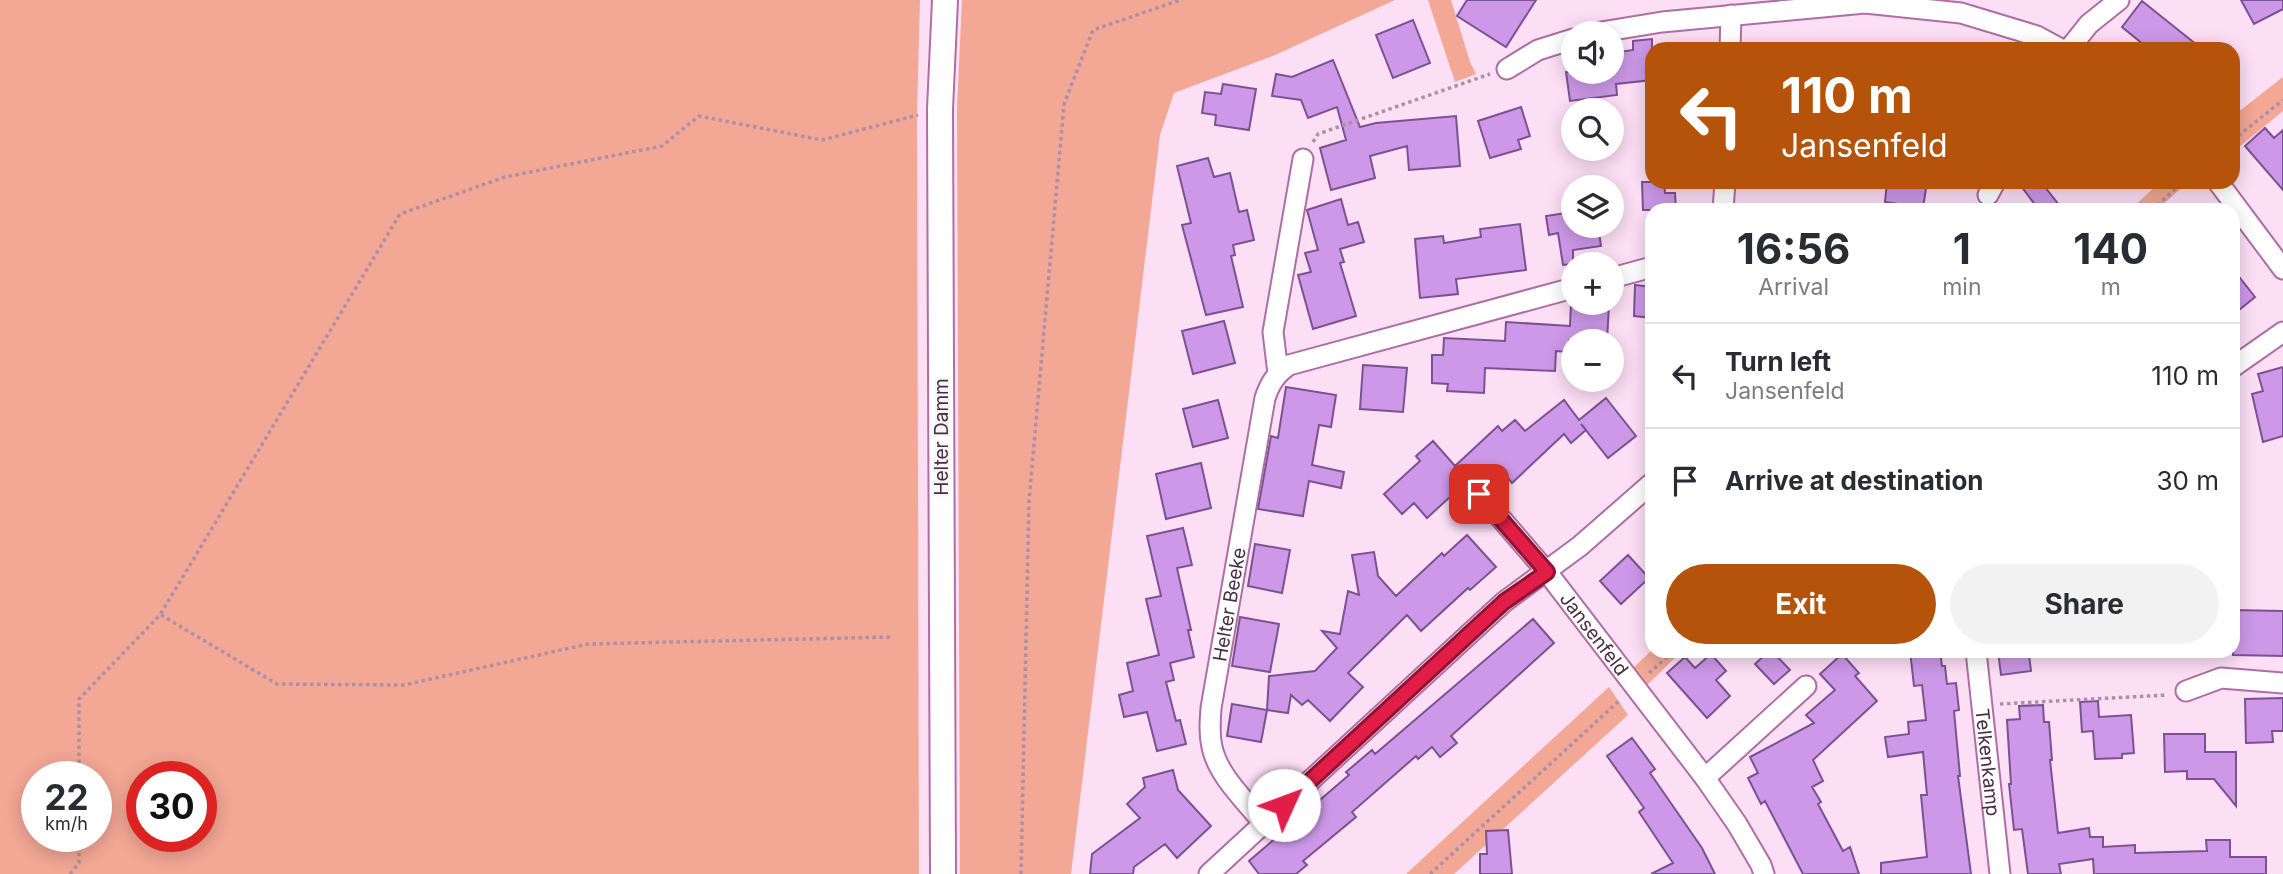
<!DOCTYPE html>
<meta charset="utf-8">
<style>
body{margin:0;font-family:Inter,sans-serif;background:#f2f2f3;color:#2b2b33;height:100vh;display:flex;flex-direction:column;font-size:26px;white-space:nowrap}
*{box-sizing:border-box;margin:0}
p{font-size:23px;color:#7c7c81}
.icon{flex:none;width:38px;height:38px;fill:none;stroke:currentColor;stroke-width:2;stroke-linecap:round;stroke-linejoin:round}
.map{position:relative;flex:1;overflow:hidden}
.details{position:absolute;left:1645px;top:203px;width:595px;height:455px;display:flex;flex-direction:column;background:#fff;border-radius:21px;box-shadow:0 4px 18px #0003}
.details>*{flex:none}
.banner{position:absolute;left:1645px;top:42px;width:595px;height:147px;border-radius:21px;box-shadow:0 4px 18px #0003;background:#b45309;color:#fff;overflow:hidden}
.buttons{position:absolute;left:1561px;top:21px;display:grid;gap:14px}
.buttons a{display:grid;place-items:center;width:63px;height:63px;border-radius:50%;background:#fff;box-shadow:0 4px 18px #0003;font-size:35px}
.speed{position:absolute;left:21px;top:761px;display:flex;gap:14px;font-size:35px;font-weight:700;text-align:center}
.speed>*{display:grid;place-content:center;width:91px;height:91px;border-radius:50%;background:#fff;box-shadow:0 4px 18px #0003;line-height:1}
.speed small{font-size:18px;font-weight:400}
.speed .limit{border:10px solid #d22;background:#fff;color:#111}
.pin{position:absolute;display:grid;place-items:center;width:60px;height:60px;color:#fff;margin:-30px;border-radius:14px;box-shadow:0 4px 10px #0006}
.me{position:absolute;width:77px;margin:-38px;rotate:47deg;stroke-linejoin:round;filter:drop-shadow(0 0 5px #0008)}
.turn{display:flex;align-items:center;gap:24px;height:147px;padding:0 21px;font-size:32px}
.turn .icon{width:91px;height:91px;stroke-width:2.5}
.turn b{display:block;font-size:49px;line-height:60px}
.eta{display:flex;justify-content:space-evenly;align-items:center;height:119px;text-align:center}
.eta b{font-size:42px;font-weight:700;line-height:49px}
.action{display:flex;gap:14px;margin-top:auto;padding:14px 21px}
.action a{flex:1;height:80px;border-radius:42px;background:#b45309;color:#fff;font-size:28px;font-weight:700;line-height:80px;text-align:center}
.action a+a{background:#f2f2f3;color:#2b2b33}
ul{padding:0;list-style:none}
li{display:flex;align-items:center;gap:21px;height:105px;padding:0 21px;border-top:2px solid #e1e1e2}
li div{flex:1}
li b{display:block;font-size:26px}
li em{font-style:normal}
.map>svg:first-child{display:block}
</style>
<div class="map">
<svg width="2283" height="874" viewBox="0 0 2283 874">
<rect width="100%" height="100%" fill="#fcdef5"/>
<path fill="#f3a795" fill-rule="evenodd" d="M0 0H920L917 113 919 874H0ZM37 777H96V836H37ZM142 777H201V836H142Z
M962 0H1395L1273 56 1174 93 1160 135 1071 874H960L957 108Z
M1428 0H1451L1470 62 1476 74 1455 82Z
M2283 77V111L2233 152V116Z
M2160 182H2188L2157 210H2130Z
M1652 650 1682 651 1645 687 1631 670Z
M1609 687 1628 715 1454 874H1406Z"/>
<path fill="#cc98e7" stroke="#7c5192" stroke-width="2" d="M1467 0H1536L1506 47 1457 16Z
M2241 0H2283V9L2254 24Z
M2142 1 2202 49H2149L2122 27Z
M1413 20 1430 63 1393 78 1376 35Z
M1652 39V80L1616 84 1617 95 1570 101 1566 72H1612V53L1633 50V41Z
M1333 60 1360 127 1376 123 1456 116 1460 166 1409 170 1407 146 1370 156 1375 178 1331 190 1320 148 1346 140 1337 107 1308 118 1301 100 1272 96 1276 74 1292 77Z
M1223 84 1256 89 1249 130 1215 125 1216 115 1202 113 1205 92 1221 94Z
M1521 107 1530 136 1518 140 1521 149 1490 158 1478 121Z
M2265 128 2274 138 2283 130V190L2245 146Z
M1208 158 1214 177 1230 173 1239 212 1247 210 1254 240 1233 245 1235 255 1231 256 1243 307 1206 315 1182 225 1191 223 1177 166Z
M1642 182H1664L1665 193H1675L1676 210H1643Z
M1887 182H1927L1923 208 1885 202Z
M2018 182H2041L2063 210H2039Z
M1341 199 1348 225 1358 222 1364 242 1340 249 1344 262 1340 263 1356 316 1313 329 1298 275 1311 272 1305 253 1318 250 1307 210Z
M1573 212V226H1598L1601 246 1573 250V264L1563 265 1558 233 1549 235 1546 216Z
M1520 224 1526 270 1456 279 1458 294 1420 298 1415 239 1443 236 1444 243 1481 237 1480 229Z
M2233 269 2255 297 2233 315Z
M1635 285 1652 287V318L1634 316Z
M1571 303 1609 305 1607 341 1569 340 1568 352 1556 351 1555 371 1485 368 1484 393 1447 391 1448 384 1432 383V355H1443L1444 338 1505 341 1506 322 1570 326Z
M1224 321 1235 363 1193 374 1182 331Z
M1363 365 1407 368 1403 412 1360 409Z
M2283 367V436L2263 442 2252 394 2263 391 2258 374Z
M1286 387 1336 395 1331 427 1319 425 1312 465 1344 472 1341 488 1309 481 1303 516 1258 509 1271 436 1278 438Z
M1606 398 1636 436 1608 458 1581 424 1586 430 1571 443 1564 434 1512 483 1501 470 1486 483 1474 475 1427 518 1414 503 1402 514 1384 494 1420 461 1416 456 1433 441 1455 466 1498 426 1502 431 1515 420 1525 431 1564 400 1579 420Z
M1218 400 1228 438 1193 447 1183 409Z
M1201 463 1211 508 1166 519 1156 474Z
M1183 528 1192 565 1177 568 1191 630H1188L1194 657 1170 663 1174 680 1166 682 1176 721 1180 720 1186 744 1157 751 1147 712 1124 717 1119 695 1133 691 1127 663 1159 655 1146 599 1161 596 1147 536Z
M1467 535 1496 567 1470 590 1468 588 1421 631 1407 615 1348 673 1363 687 1330 721 1308 700 1302 705 1291 695 1288 713 1267 710 1269 676 1315 671 1337 648 1322 631 1340 634 1348 591 1359 595 1352 555 1374 552 1378 576 1396 596 1442 553 1444 556Z
M1255 544 1290 550 1282 593 1248 586Z
M1628 555 1649 578 1621 604 1600 581Z
M2233 610 2283 611V656L2233 655Z
M1240 617 1279 624 1270 672 1232 666Z
M1533 619 1554 643 1451 736 1457 743 1440 757 1432 747 1418 759 1416 756 1352 812 1356 817 1303 861 1307 865 1296 874H1259L1249 861 1349 775 1346 772 1372 750 1375 754Z
M1769 651H1772L1790 670 1774 684 1755 664Z
M1910 651H1940L1942 666H1945L1947 684 1956 683 1959 710 1954 711 1960 776H1958L1971 874H1881V863L1927 857 1921 795H1927L1923 752 1888 757 1885 737 1909 734 1908 722 1926 720 1922 685 1914 686Z
M1998 651H2024V655H2029L2031 671 2001 675Z
M1711 654 1726 671 1716 680 1730 696 1707 718 1667 673 1685 657 1695 668Z
M1842 654 1859 673 1855 676 1877 701 1813 760 1823 781 1812 787 1821 802 1818 804 1843 851 1850 847 1859 874H1803L1765 801 1761 804 1748 778 1758 773 1750 757 1814 723 1806 715 1835 690 1820 674Z
M2283 698V731H2272L2273 742 2246 743 2245 699Z
M2098 701 2099 717 2131 715 2134 753 2122 754V758L2095 759 2093 731 2082 732 2080 702Z
M1232 704 1267 710 1261 742 1227 736Z
M2043 705 2044 722H2049L2052 760H2050L2058 833 2089 828 2090 837H2103V847L2135 845V853L2207 851 2206 840H2230V857H2266V874H2094L2093 859 2059 864 2061 874H2028L2022 829 2014 830 2009 784H2011L2007 720 2020 719 2019 706Z
M2164 734H2205V752H2236V806L2214 779H2187V771L2165 772Z
M1632 738 1655 769 1650 773 1702 848 1715 874H1651L1673 863 1639 812 1644 808 1607 756Z
M1173 770 1178 790 1211 826 1177 858 1165 844 1134 867 1133 874H1090L1092 854 1140 818 1127 804 1145 787 1143 778Z
M1508 830 1512 874H1480V854H1487L1486 831Z"/>
<g fill="none" stroke-linecap="round" stroke-linejoin="round">
<g stroke="#af6ea4" stroke-width="23">
<g id="minor">
<path d="M1595 33 1662 22 1865 3 1961 13 2037 36 2061 49"/>
<path d="M1730 49 1731 15"/>
<path d="M2069 49 2089 24 2119 0"/>
<path d="M1507 69 1538 50 1573 39"/>
<path d="M2218 182 2283 269"/>
<path d="M1988 195 1995 182"/>
<path d="M1723 210 1725 182"/>
<path d="M1612 278 1652 267"/>
<path d="M2233 367 2283 332"/>
<path d="M1278 373 1273 332 1303 159"/>
<path id="s1" d="M1479 493 1547 572 1705 778 1737 824 1761 865 1764 874"/>
<path id="s2" d="M1976 651 2000 874"/>
<path d="M2186 691 2221 678 2283 683"/>
<path d="M1705 778 1806 686"/>
<path id="s3" d="M1264 824C1246 801 1218 776 1212 747 1209 734 1210 721 1211 708L1265 398C1270 383 1276 374 1289 365L1573 288"/>
<path d="M1209 874 1504 602 1580 546 1652 483"/>
</g>
</g>
<g stroke="#af6ea4" stroke-width="28">
<path id="tertiary" d="M943 874 940 109 945 0"/>
</g>
<path stroke="#ad90a7" stroke-width="3.5" stroke-dasharray="3.5 3.5" stroke-linecap="butt" d="M2233 140 2283 100
M1313 142 1318 134 1490 74
M2152 210 2183 182
M161 615 277 684 404 685 588 644 892 637
M1649 673 1674 651
M2000 704 2167 695
M79 777V699L160 615 400 214 505 177 662 146 699 116 822 140 918 115
M70 874 79 863V836
M1021 874 1029 501 1064 104 1093 30 1180 0
M1430 874 1620 700"/>
<use href="#minor" stroke="#fff" stroke-width="19"/>
<use href="#tertiary" stroke="#fff" stroke-width="24"/>
</g>
<g fill="none" stroke-linecap="round" stroke-linejoin="round">
<g stroke="#92132f" stroke-width="18">
<path id="route" d="M1284 805 1504 602 1547 572 1479 494"/>
</g>
<use href="#route" stroke="#e11d48" stroke-width="12"/>
</g>
<g text-anchor="middle" stroke-width="5" stroke-linejoin="round" paint-order="stroke">
<g font-size="19" fill="#4a2e45" stroke="#f6f6f6">
<text transform="translate(941 437) rotate(-90)" y="7">Helter Damm</text>
<text dy="7" stroke="none"><textPath href="#s3" startOffset="238">Helter Beeke</textPath></text>
<text dy="7" stroke="none"><textPath href="#s1" startOffset="182">Jansenfeld</textPath></text>
<text dy="7" stroke="none"><textPath href="#s2" startOffset="112">Telkenkamp</textPath></text>
</g>
</g>
</svg>
<div class="buttons">
<a><svg class="icon" aria-label="sound" viewBox="0 0 24 24"><path d="M4 9h4l5-4v14l-5-4H4zM17 9q2 3 0 6"/></svg></a>
<a><svg class="icon" aria-label="search" viewBox="0 0 24 24"><circle cx="10" cy="10" r="6"/><path d="M15 15l6 6"/></svg></a>
<a><svg class="icon" aria-label="layers" viewBox="0 0 24 24"><path d="M12 4l9 5-9 5-9-5zM3 14l9 5 9-5"/></svg></a>
<a>+</a>
<a>−</a>
</div>
<div class="speed"><div>22<small>km/h</small></div><div class="limit">30</div></div>
<div class="pin" style="left:1479px;top:494px;background:#d93025"><svg class="icon" aria-label="arrive" viewBox="0 0 24 24"><path d="M6 21V4h12l-3 4 3 4H6"/></svg></div>
<svg class="me" style="left:1284px;top:805px" viewBox="-20 -20 40 40"><circle r="19" fill="#fff"/><path d="M0-13L10 11 0 6-10 11z" fill="#e11d48"/></svg>
<div class="banner">
<div class="turn"><svg class="icon" aria-label="left" viewBox="0 0 24 24"><path d="M17 20v-9H6M10 6l-5 5 5 5"/></svg><div><b>110 m</b>Jansenfeld</div></div>
</div>
<section class="details">
<div class="eta">
<div><b>16:56</b><p>Arrival</p></div>
<div><b>1</b><p>min</p></div>
<div><b>140</b><p>m</p></div>
</div>
<ul>
<li><svg class="icon" aria-label="left" viewBox="0 0 24 24"><path d="M17 20v-9H6M10 6l-5 5 5 5"/></svg><div><b>Turn left</b><p>Jansenfeld</p></div><em>110 m</em></li>
<li><svg class="icon" aria-label="arrive" viewBox="0 0 24 24"><path d="M6 21V4h12l-3 4 3 4H6"/></svg><div><b>Arrive at destination</b></div><em>30 m</em></li>
</ul>
<div class="action"><a>Exit</a><a>Share</a></div>
</section>
</div>
